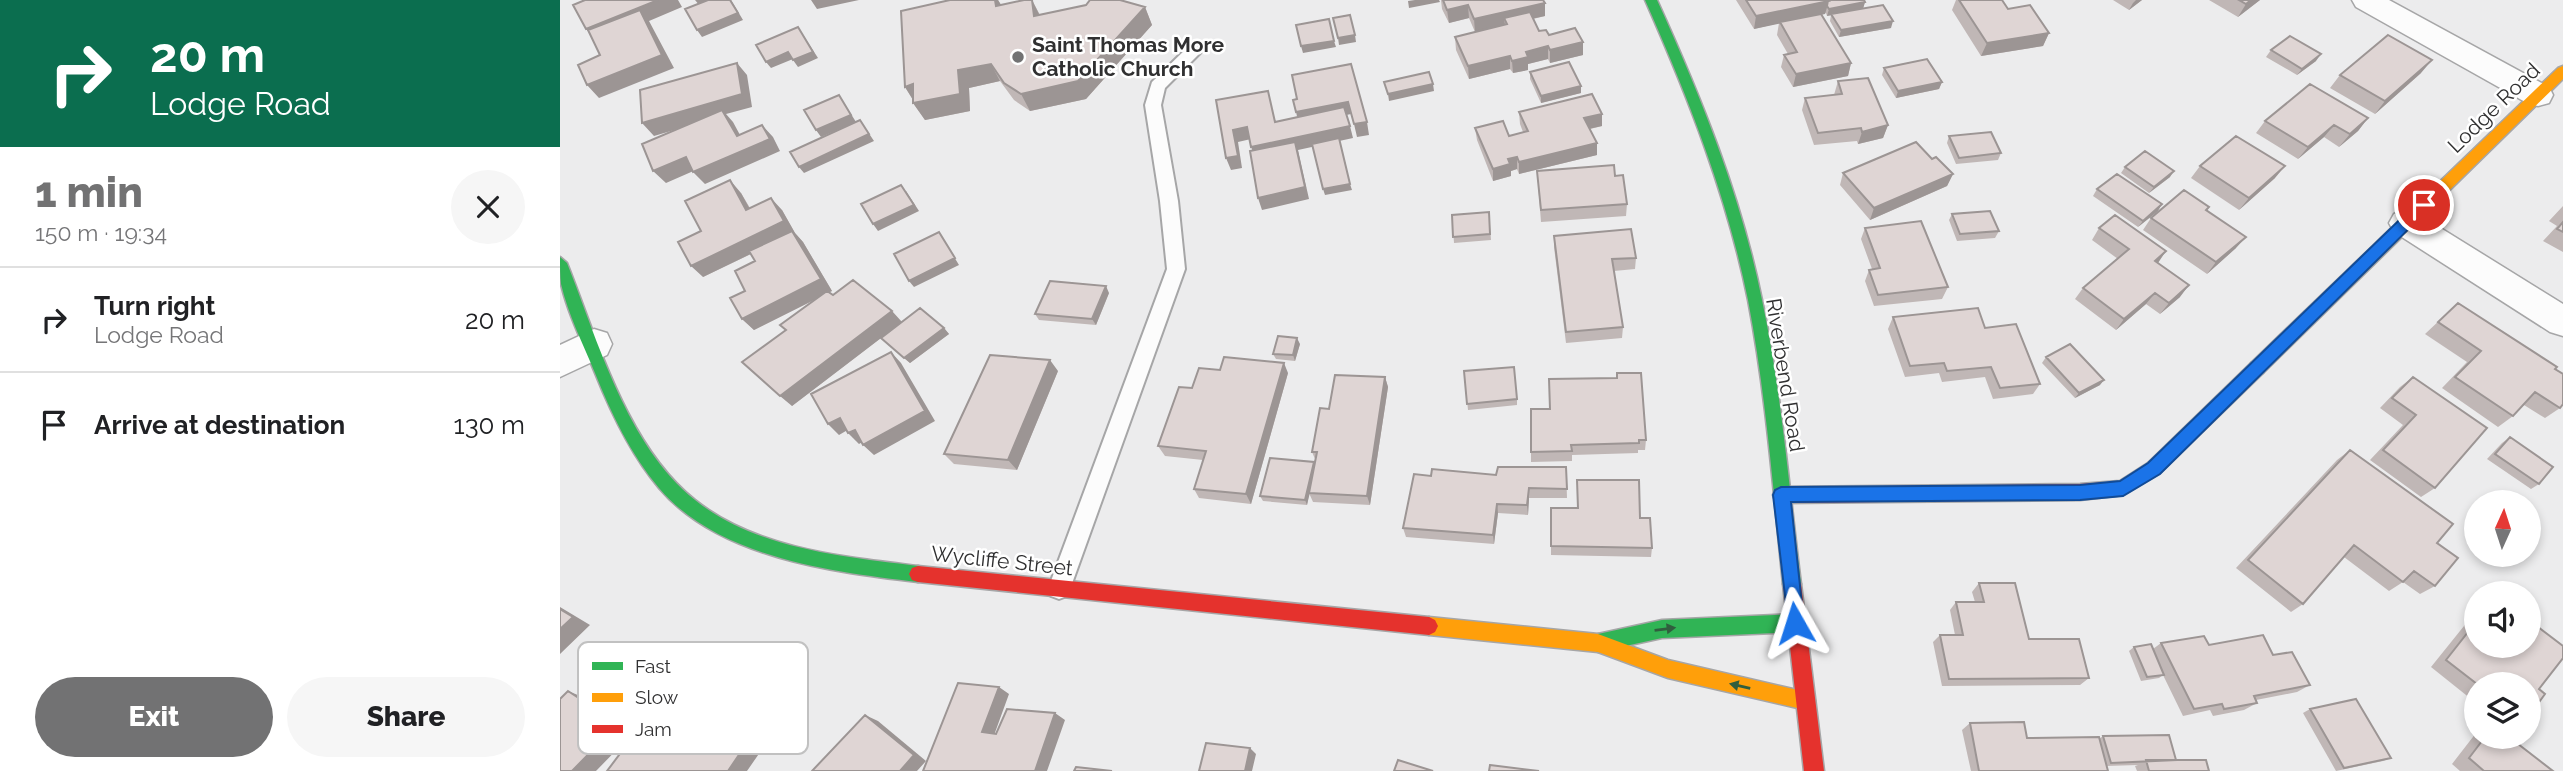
<!DOCTYPE html>
<meta charset="utf-8">
<style>
body{margin:0;font-family:Raleway,sans-serif;background:#f6f6f6;color:#202124;height:100vh;display:flex;flex-direction:column;font-size:26px;white-space:nowrap}
*{box-sizing:border-box;margin:0}
p{font-size:23px;color:#757577}
.icon{flex:none;width:38px;height:38px;fill:none;stroke:currentColor;stroke-width:2;stroke-linecap:round;stroke-linejoin:round}
.map{position:relative;flex:1;overflow:hidden}
.panel{display:flex;flex-direction:column;background:#fff;width:560px}
.panel>*{flex:none}
.guide{background:#0b6e4f;color:#fff;overflow:hidden}
.needle{width:46px;rotate:3deg}
.controls{position:absolute;left:1904px;top:490px;display:grid;gap:14px}
.controls a{display:grid;place-items:center;width:77px;height:77px;border-radius:50%;background:#fff;box-shadow:0 4px 10px #0003;font-size:35px}
.pin{position:absolute;display:grid;place-items:center;width:60px;height:60px;color:#fff;margin:-30px;border:4px solid #fff;border-radius:50%;box-shadow:0 2px 7px #0007}
.me{position:absolute;width:77px;margin:-38px;rotate:354deg;stroke-linejoin:round;filter:drop-shadow(0 0 5px #0008)}
.turn{display:flex;align-items:center;gap:24px;height:147px;padding:0 35px;font-size:32px}
.turn .icon{width:91px;height:91px;stroke-width:2.5}
.turn b{display:block;font-size:49px;line-height:60px}
.round{display:grid;place-items:center;flex:none;width:74px;height:74px;border-radius:37px;background:#f6f6f6}
.headline{display:flex;align-items:center;justify-content:space-between;height:119px;padding:0 35px}
h1{font-size:42px;font-weight:800;line-height:52px;color:#727273}
.button{display:flex;gap:14px;margin-top:auto;padding:14px 35px}
.button a{flex:1;height:80px;border-radius:42px;background:#727273;color:#fff;font-size:28px;font-weight:800;line-height:80px;text-align:center}
.button a+a{background:#f6f6f6;color:#202124}
ul{padding:0;list-style:none}
li{display:flex;align-items:center;gap:21px;height:105px;padding:0 35px;border-top:2px solid #e0e0e0}
li div{flex:1}
li b{display:block;font-size:26px}
li em{font-style:normal}
main{display:flex;flex:1;min-height:0}
.map>svg:first-child{display:block}
</style>
<main>
<section class="panel">
<div class="guide">
<div class="turn"><svg class="icon" aria-label="right" viewBox="0 0 24 24"><path d="M7 20v-9h11M14 6l5 5-5 5"/></svg><div><b>20 m</b>Lodge Road</div></div>
</div>
<div class="headline"><div><h1>1 min</h1><p>150 m · 19:34</p></div><a class="round"><svg class="icon" aria-label="close" viewBox="0 0 24 24"><path d="M6 6l12 12M18 6L6 18"/></svg></a></div>
<ul>
<li><svg class="icon" aria-label="right" viewBox="0 0 24 24"><path d="M7 20v-9h11M14 6l5 5-5 5"/></svg><div><b>Turn right</b><p>Lodge Road</p></div><em>20 m</em></li>
<li><svg class="icon" aria-label="arrive" viewBox="0 0 24 24"><path d="M6 21V4h12l-3 4 3 4H6"/></svg><div><b>Arrive at destination</b></div><em>130 m</em></li>
</ul>
<div class="button"><a>Exit</a><a>Share</a></div>
</section>
<div class="map">
<svg width="2003" height="771" viewBox="0 0 2003 771">
<rect width="100%" height="100%" fill="#ececed"/>
<g fill="none" stroke-linecap="round" stroke-linejoin="round">
<g stroke="#a6a6a7" stroke-width="4">
<path id="lane" d="M635 45 643 50 605 88 601 105 618 201 625 269 510 589 507 596 499 599 491 596 488 589 607 269 600 201 585 105 592 82 629 46Z"/>
</g>
<g stroke="#a6a6a7" stroke-width="3">
<path id="street" d="M1792 0H1829L1989 87 1993 95 1989 103 1978 106 1967 103 1796 7Z
M1846 210 1858 214 2003 304V336L1990 332 1834 232 1829 223 1834 214Z
M34 329 47 333 52 344 47 355 0 377V345Z"/>
</g>
<g stroke="#a6a6a7" stroke-width="3">
<path id="fast" d="M1085 0H1097C1141 97 1181 196 1202 300 1222 394 1229 489 1241 584L1238 590 1232 592 1226 590 1223 584C1213 489 1206 394 1188 300 1167 196 1128 97 1085 0Z
M0 257 7 263C38 341 67 446 135 500 196 549 284 557 358 566L364 568 367 574 364 580 358 582C273 572 158 558 99 488 71 455 51 413 35 373 23 344 8 314 1 284 0 276 0 266 0 257Z
M1235 614 1241 617 1244 623 1241 629 1235 632 1102 638 1038 652 1032 649 1029 643 1032 637 1038 634 1102 620Z"/>
</g>
<g stroke="#a6a6a7" stroke-width="3">
<path id="slow" d="M2003 66V79L1703 373H1691L1689 368 1691 363 1998 68Z
M869 617 1038 634 1108 660 1246 692 1253 694 1255 701 1253 708 1246 710 1108 678 1038 652 869 635 863 632 860 626 863 620Z"/>
</g>
<g stroke="#a6a6a7" stroke-width="3">
<path id="jam" d="M1697 361 1703 363 1705 368 1703 373 1600 473 1563 495 1520 500 1221 503 1215 500 1213 495 1215 490 1221 487 1520 484 1560 481 1588 463 1691 363Z
M358 566 869 617 875 620 878 626 875 632 869 635 358 582 352 580 349 574 352 568Z
M1232 576 1238 578 1241 584 1264 771H1244L1223 584 1226 578Z"/>
</g>
<use href="#lane" fill="#fcfcfc" fill-rule="evenodd"/>
<use href="#street" fill="#fcfcfc" fill-rule="evenodd"/>
<use href="#fast" fill="#30b455" fill-rule="evenodd"/>
<use href="#slow" fill="#ff9f0a" fill-rule="evenodd"/>
<use href="#jam" fill="#e5322d" fill-rule="evenodd"/>
</g>
<path fill="#c0b7b6" d="M390 0H438L441 5 464 0H472L480 15 585 7 592 25 526 99 470 111 454 100 440 81 409 88 410 111 365 120 353 103V100L345 87Z
M881 0H983L985 16 973 19 979 31 989 35 1023 55 990 63 988 59 968 64V70L953 73 950 69 909 79 896 50 895 37 915 32 909 18 889 23 882 9Z
M1176 0H1304L1305 2 1303 8 1331 28 1279 37 1270 21 1271 15 1267 16 1266 13 1261 15 1291 63 1288 76 1233 87 1221 67 1224 55 1228 54 1217 35 1219 23 1194 29Z
M1396 0H1442L1448 9 1489 33 1483 46 1421 56 1392 10Z
M1553 0H1582L1569 10Z
M1649 0H1700L1678 17Z
M1711 50 1756 61 1737 75 1706 57Z
M1324 68 1382 82 1379 89 1336 98 1322 75Z
M970 72 1021 93 981 103 970 79Z
M1861 73 1815 114 1770 88 1780 75Z
M1278 81 1328 125 1323 138 1298 144 1297 141 1254 145 1242 110 1245 98 1274 95Z
M959 112 1042 126 1030 129 1037 143V155L959 174 957 169 951 171V176L933 181 917 140 915 128 949 136 963 132 960 124Z
M1808 118 1798 131 1779 147 1764 137 1738 159 1696 133 1705 121Z
M1389 136 1441 153 1438 160 1396 164 1387 143Z
M1372 159 1393 174 1387 186 1310 220 1280 185 1283 173Z
M1640 166 1715 178 1679 210 1631 178Z
M1565 167 1610 177 1589 193 1561 173Z
M977 171 1055 176 1067 204 1066 216 981 222Z
M1537 189 1598 211 1578 227 1533 196Z
M181 193 190 208 222 210 235 233 243 242 272 291 269 292 273 295 342 322 384 328 389 334 350 363 321 338 232 406 226 330 256 299 194 330 182 319 185 291 195 261 191 254 143 277 141 231Z
M2003 206V252L1983 241 1997 226 1989 221Z
M1649 207 1647 211 1676 248 1647 274 1583 230 1591 218Z
M929 212 931 240 894 243 892 215Z
M1392 214 1439 231 1435 238 1397 241 1389 220Z
M1305 228 1388 287 1382 299 1314 306 1305 281 1309 270 1312 269 1301 239Z
M1539 228 1598 263 1620 297 1600 314 1586 304 1556 330 1515 299 1523 288 1558 259 1532 240Z
M994 236 1076 258 1075 269 1054 271 1063 327 1062 338 1006 343 994 247Z
M549 293 536 325 479 320 475 314Z
M1898 303 1995 369 2000 408 1985 418 1964 405 1953 416 1938 427 1882 388 1907 362 1865 334Z
M1333 317 1425 328 1480 384 1473 394 1433 399 1425 377 1382 382 1379 373 1345 377 1328 329Z
M740 344 735 361 716 359 713 354Z
M1486 357 1540 385 1515 398 1482 363Z
M660 370 728 373 691 504 639 498 634 489 643 460 605 456 598 446 632 388Z
M498 371 457 470 394 464 384 454Z
M904 371 957 399V405L908 410Z
M1057 373 1086 440 1085 450H1078V453L1012 455V461L971 462V409H990L1057 378Z
M825 377 828 387 810 505 753 502 749 493 747 505 703 501 700 496 754 463 755 459 752 452 769 409Z
M1853 377 1875 488 1861 497 1810 460 1843 425 1820 408 1840 387Z
M1950 437 1979 484 1971 489 1927 459 1942 443Z
M1790 450 1877 543 1875 586 1860 594 1843 582 1829 591 1784 557 1743 604 1731 612 1676 568 1777 460Z
M1006 467 1007 498H969L968 515 938 513 934 544 846 537 843 528 871 476 936 475Z
M991 508 1080 518 1092 548 1091 557 991 555Z
M1419 583 1469 639 1529 678 1520 685 1382 686 1373 642 1380 635H1395L1390 610 1396 602H1415L1412 592Z
M1916 617V646L1979 689 1969 684H1916V703L1871 667 1908 621Z
M1601 643 1649 645 1713 655 1750 685 1737 692 1696 700 1697 703 1684 710 1653 716 1650 710 1623 716 1603 675 1599 678 1581 681 1569 651 1574 647 1593 649Z
M1750 709 1831 758 1823 761 1776 771 1743 713Z
M1410 723 1467 738 1539 739 1543 736 1649 771H1577L1575 766 1578 765 1546 766 1548 771H1411L1402 730Z
M1916 733V737H1949L1993 771H1900L1892 764Z"/>
<path fill="#9c9594" d="M98 0H118L122 7 89 21 114 68 39 98 27 85 102 55 37 41 26 29Z
M135 0H154L140 6Z
M170 0H171L183 20 142 37 137 30Z
M251 0H299L257 9Z
M435 0H438L443 8 436 6Z
M472 0 480 16H474Z
M855 0H879L880 2 849 8 848 1Z
M1576 0H1582L1569 10 1573 3Z
M1691 0H1700L1678 17 1686 4Z
M1269 1 1265 14 1194 29 1196 16Z
M1305 2 1303 9 1267 16 1269 9Z
M985 3V16L947 24 944 18 945 25 915 32 914 19Z
M908 5 909 18 889 23 887 10Z
M585 7 592 25 526 99 470 111 461 94Z
M1333 21 1331 28 1279 37 1281 30Z
M238 27 258 58 238 67 233 60Z
M1489 33 1483 46 1421 56 1427 43Z
M795 35 796 42 779 45 778 38Z
M774 41 776 47 743 53 741 46Z
M1023 42V55L990 63V50Z
M988 46V59L968 64V70L953 73 952 61 966 52Z
M228 52 233 59 211 68 206 62Z
M1761 54 1756 61 1737 75 1742 69Z
M950 56V69L909 79 908 66Z
M1872 60 1861 73 1815 114 1825 101Z
M177 63 187 75 192 107 166 114 173 122 187 148 202 125 213 137 220 151 145 184 133 172 177 136 165 115 94 136 82 123Z
M1291 63 1288 76 1233 87 1236 74Z
M431 64 440 81 409 88 410 111 365 120 353 103H355L345 87 398 70Z
M1382 82 1379 89 1336 98 1338 91Z
M873 84 874 91 829 101 828 94Z
M1021 86V93L981 103V96Z
M279 95 296 122 261 137 256 130Z
M788 102 791 114 739 125 736 112Z
M1042 114V126L1024 130V118Z
M1808 118 1798 131 1779 147 1790 134Z
M300 120 314 141 244 173 239 167Z
M807 122 809 135 797 137 794 124Z
M1328 125 1323 138 1298 144 1302 132Z
M1774 125 1764 137 1738 159 1748 147Z
M790 126 793 138 738 150 749 199 702 210 698 198 696 159 691 147Z
M687 127 691 139 678 142 682 168 671 170 666 158 673 130Z
M1037 143V155L959 174V162Z
M126 157 138 169 106 183 93 171Z
M957 157V169L951 171V176L933 181V169L948 159Z
M1725 166 1715 178 1679 210 1689 198Z
M1614 171 1610 177 1589 193 1594 187Z
M1393 174 1387 186 1310 220 1314 208Z
M170 180 181 193 197 222 186 210Z
M790 184 792 190 765 195 763 189Z
M346 191 359 211 318 231 313 224Z
M211 198 222 210 235 233 243 242 272 291 194 330 182 319 234 233 143 277 131 266Z
M1602 204 1598 211 1578 227 1583 221Z
M379 232 399 265 354 287 349 281Z
M1686 237 1676 248 1647 274 1656 262Z
M1606 251 1598 263 1595 261Z
M1629 285 1620 297 1600 314 1609 303Z
M546 286 549 293 536 325 532 319Z
M1595 293 1586 304 1556 330 1564 319Z
M332 311 342 322 232 406 220 396Z
M384 328 389 334 350 363 344 358Z
M737 338 740 344 735 361 733 355Z
M331 352 341 363 375 421 314 455 303 445Z
M490 360 498 371 457 470 448 460Z
M724 363 728 373 691 504 686 494Z
M825 377 828 387 810 505 807 496Z
M1544 380 1540 385 1515 398 1519 393Z
M280 418 291 428 279 435 268 424Z
M295 430 306 440 299 444 288 433Z
M754 462 756 467 747 505 745 500Z
M969 488V498L968 515 967 505Z
M937 504 938 513 934 544 933 535Z
M0 607 30 625 0 654Z
M439 687 449 694 433 738 422 732Z
M8 691 25 698 75 731 36 771H12Z
M495 713 505 720 487 771H475Z
M206 715 221 722 187 771H168Z
M305 715 318 721 366 761 357 771H340Z
M690 748 696 754 692 771H685Z"/>
<path fill="#dfd5d4" stroke="#9c9594" stroke-width="2" d="M25 0H98L26 29 13 5Z
M148 0H170L178 13 137 30 125 9Z
M390 0H435L436 6 464 0H472L474 16 526 5 530 0H560L585 7 518 81 461 94 444 83 431 64 398 70 400 94 353 103V84L345 87 341 11Z
M883 0H983L985 3 914 19 908 5 887 10Z
M1186 0H1268L1269 1 1196 16Z
M1268 0H1304L1305 2 1269 9 1267 6Z
M1399 0H1442L1448 9 1470 5 1489 33 1427 43Z
M1679 0H1691L1686 4Z
M1323 5 1333 21 1281 30 1271 14Z
M80 10 102 55 27 85 18 65 40 55 28 30Z
M970 12 979 31 986 30 989 35 1015 28 1023 42 990 50 988 46 966 52 968 57 952 61 950 56 908 66 895 37 947 24 944 18Z
M1261 14 1291 63 1236 74 1224 55 1237 52 1220 22Z
M790 15 795 35 778 38 773 18Z
M769 19 774 41 741 46 736 25Z
M238 27 253 52 233 60 228 52 206 62 196 45Z
M1828 35 1872 60 1825 101 1780 75Z
M1730 36 1761 54 1742 69 1711 50Z
M1367 59 1382 82 1338 91 1324 68Z
M1009 62 1021 86 981 96 970 72Z
M177 63 182 94 82 123 80 90Z
M791 64 807 122 794 124 788 102 736 112 733 100 737 99 732 75Z
M869 72 873 84 828 94 824 82Z
M1308 78 1328 125 1302 132 1301 128 1258 133 1245 98 1282 94 1278 81Z
M1750 84 1808 118 1790 134 1774 125 1748 147 1705 121Z
M708 91 715 122 784 107 790 126 691 147 687 127 673 130 678 156 666 158 656 100Z
M1032 94 1042 114 1024 118 1037 143 959 162 957 157 948 159 950 164 933 169 915 128 943 121 949 136 968 131 959 112Z
M279 95 291 115 256 130 244 110Z
M162 110 177 136 202 125 210 139 133 172 126 157 93 171 82 144Z
M300 120 309 134 239 167 230 152Z
M1431 132 1441 153 1399 158 1389 136Z
M1676 136 1725 166 1689 198 1640 166Z
M779 138 790 184 763 189 752 144Z
M735 142 745 187 698 198 690 151Z
M1356 142 1372 159 1376 157 1393 174 1314 208 1283 173Z
M1585 151 1614 171 1594 187 1565 167Z
M1054 165 1055 176 1063 175 1067 204 981 210 977 171Z
M1557 174 1602 204 1583 221 1537 189Z
M170 180 186 210 211 198 224 221 131 266 118 242 141 231 125 201Z
M341 185 354 205 313 224 301 204Z
M1624 190 1649 207 1646 210 1686 237 1656 262 1591 218Z
M1430 211 1439 231 1400 234 1392 214Z
M929 212 930 234 893 237 892 215Z
M1555 215 1606 251 1595 261 1629 285 1609 303 1595 293 1564 319 1523 288 1569 249 1539 228Z
M1361 221 1388 287 1318 295 1309 270 1320 268 1305 228Z
M2003 222V232L1997 229Z
M1071 229 1076 258 1052 259 1063 327 1006 332 994 236Z
M232 231 261 279 182 319 170 298 185 291 175 271 195 261 189 251Z
M379 232 395 258 349 281 334 254Z
M293 280 332 311 220 396 182 362 226 330 220 325 267 291 273 295Z
M490 281 546 286 532 319 475 314Z
M1898 303 1997 367 1995 369 2003 374V404L2000 408 1975 392 1953 416 1895 377 1921 351 1878 322Z
M360 308 384 328 344 358 321 338Z
M1418 308 1425 328 1456 324 1480 384 1440 388 1431 367 1387 371 1384 363 1350 366 1333 317Z
M718 336 737 338 733 355 713 354Z
M1510 344 1544 380 1519 393 1486 357Z
M331 352 365 411 303 445 295 430 288 433 280 418 268 424 251 394Z
M430 355 490 360 448 460 384 454Z
M664 357 724 363 686 494 634 489 646 451 598 446 619 387 632 388 639 368 660 370Z
M954 367 957 399 907 404 904 371Z
M1057 373H1081L1086 440H1079V443L1011 445 1012 451 971 452V409H990L989 379 1057 378Z
M775 375 825 377 807 496 749 493 757 452H752L760 408 769 409Z
M1853 377 1927 428 1875 488 1823 450 1856 415 1832 398Z
M1950 437 1993 467 1979 484 1935 454Z
M1790 450 1893 524 1877 543 1898 558 1875 586 1854 571 1843 582 1794 545 1743 604 1688 560Z
M710 458 754 462 745 500 700 496Z
M938 467H1006L1007 489 969 488 967 505 937 504 933 535 843 528 854 474 871 476 872 469 936 475Z
M1017 480H1079L1080 518H1090L1092 548 991 546V508H1018Z
M1419 583H1455L1469 639H1519L1529 678 1389 679 1380 635H1403L1396 602H1424Z
M0 609 13 617 0 629Z
M1969 620 2003 646V658L1979 689 1985 694 1969 716V684H1917L1886 660 1916 622V646H1969Z
M1703 635 1713 655 1732 652 1750 685 1694 696 1697 703 1664 709 1662 704 1634 709 1601 643 1644 636 1649 645Z
M1591 644 1604 675 1587 677 1574 647Z
M398 683 439 687 422 732 436 734 447 709 495 713 475 771H363Z
M8 691 58 724 12 771H0V699Z
M105 694 156 713 165 700 206 715 168 771H47Z
M1796 699 1831 758 1784 768 1750 709Z
M305 715 354 755 340 771H252Z
M1464 722 1467 738 1539 737 1548 771H1419L1410 723Z
M1609 735 1616 760 1551 763 1543 736Z
M1925 737H1949L1993 771H1924L1909 758Z
M646 743 690 748 685 771H639Z
M838 760 873 771H834Z
M1586 760H1646L1649 771H1589Z
M930 765 979 771H929Z
M516 767 552 771H514Z"/>
<defs><path id="oneway-solid" d="M-6-.8H1V-3.2L6.5 0L1 3.2V.8H-6Z" transform="scale(1.75)"/></defs>
<g fill="#305e3e">
<use href="#oneway-solid" transform="translate(1105 629) rotate(-7)"/>
<use href="#oneway-solid" transform="translate(1180 686) rotate(-167)"/>
</g>
<path fill="#1a73e8" stroke="#114b97" stroke-width="2" d="M1864 200 1871 205 1869 209 1600 474 1563 496 1520 500 1231 502 1244 623 1242 629 1235 632 1229 629 1213 495 1215 490 1221 487 1520 485 1560 481 1588 463 1859 201Z"/>
<circle fill="#727273" stroke="#fff" stroke-width="2.5" cx="458" cy="57" r="7"/>
<g text-anchor="middle" stroke-width="5" stroke-linejoin="round" paint-order="stroke">
<g font-size="21" font-weight="bold" fill="#303031" stroke="#fff" text-anchor="start">
<text x="472" y="52">Saint Thomas More<tspan x="472" dy="24">Catholic Church</tspan></text>
</g>
<g font-size="21" fill="#303031" stroke="#fff">
<text transform="translate(1934 108) rotate(-44)" y="7">Lodge Road</text>
<text transform="translate(1225 375) rotate(81)" y="7">Riverbend Road</text>
<text transform="translate(442 561) rotate(6)" y="7">Wycliffe Street</text>
</g>
</g>
<rect x="18" y="642" width="230" height="112" rx="10" fill="#fff" stroke="#c1c1c1" stroke-width="2"/>
<rect x="32" y="662" width="31" height="8" fill="#30b455"/>
<rect x="32" y="693" width="31" height="9" fill="#ff9f0a"/>
<rect x="32" y="725" width="31" height="8" fill="#e5322d"/>
<g font-size="19" fill="#303031">
<text x="75" y="673">Fast</text>
<text x="75" y="704">Slow</text>
<text x="75" y="736">Jam</text>
</g>
</svg>
<div class="controls">
<a><svg class="needle" viewBox="-14 -14 28 28"><path d="M0-13l5 13h-10z" fill="#e53935"/><path d="M0 13l5-13h-10z" fill="#757577"/></svg></a>
<a><svg class="icon" aria-label="sound" viewBox="0 0 24 24"><path d="M4 9h4l5-4v14l-5-4H4zM17 9q2 3 0 6"/></svg></a>
<a><svg class="icon" aria-label="layers" viewBox="0 0 24 24"><path d="M12 4l9 5-9 5-9-5zM3 14l9 5 9-5"/></svg></a>
</div>
<div class="pin" style="left:1864px;top:205px;background:#d93025"><svg class="icon" aria-label="arrive" viewBox="0 0 24 24"><path d="M6 21V4h12l-3 4 3 4H6"/></svg></div>
<svg class="me" style="left:1235px;top:623px" viewBox="-20 -20 40 40"><path d="M0-17L14 15 0 8-14 15z" fill="#1a73e8" stroke="#fff" stroke-width="4"/></svg>
</div>
</main>
